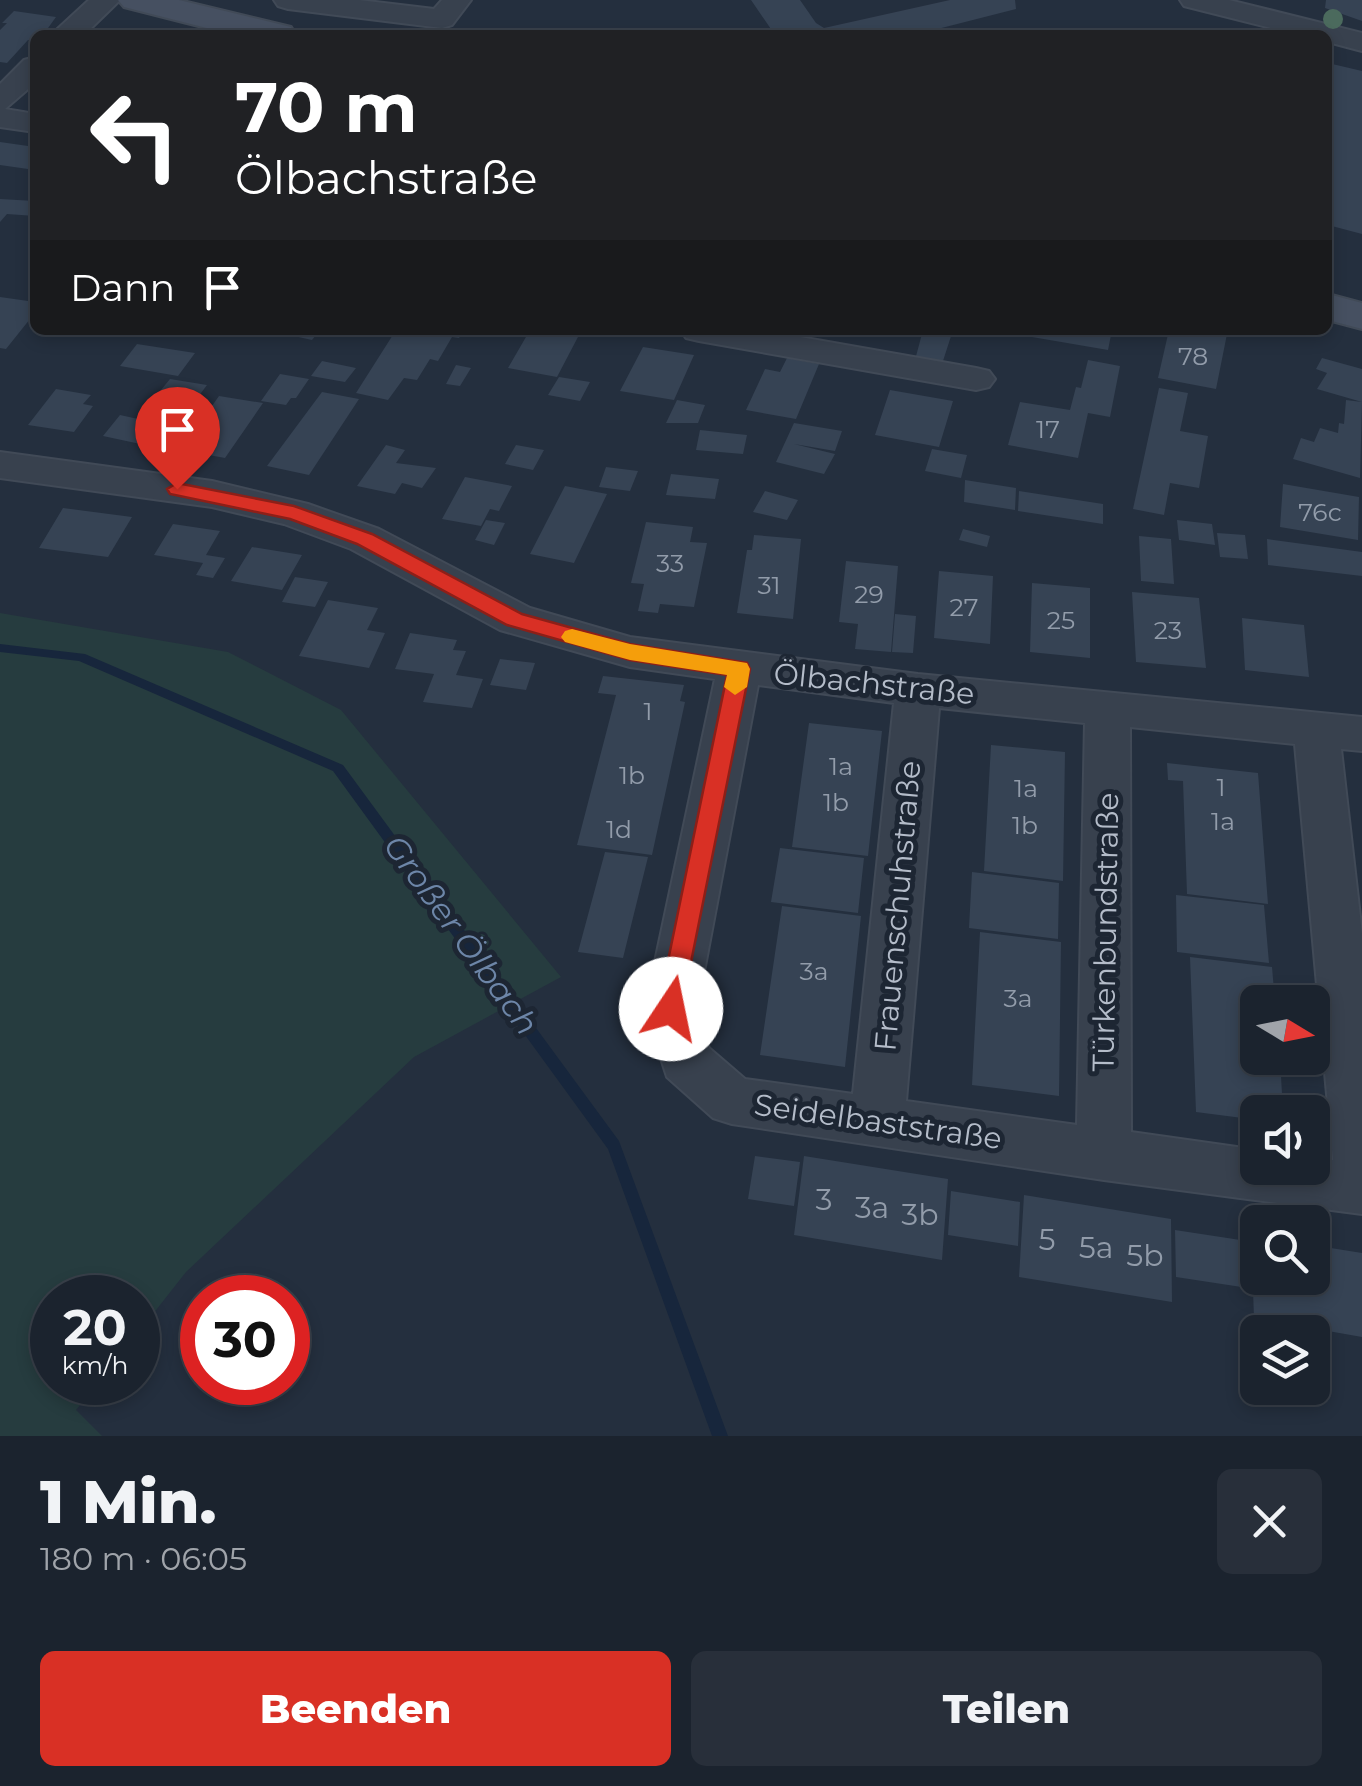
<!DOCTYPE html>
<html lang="de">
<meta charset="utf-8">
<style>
body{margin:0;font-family:Montserrat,sans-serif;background:#282f3a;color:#f1f3f6;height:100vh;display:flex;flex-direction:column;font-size:38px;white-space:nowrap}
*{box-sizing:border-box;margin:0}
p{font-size:32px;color:#a0a4aa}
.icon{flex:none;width:55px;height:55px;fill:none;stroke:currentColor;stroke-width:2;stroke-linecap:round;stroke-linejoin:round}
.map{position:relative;height:1436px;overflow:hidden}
.drawer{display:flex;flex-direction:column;background:#1b232e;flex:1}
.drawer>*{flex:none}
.banner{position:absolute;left:30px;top:30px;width:1302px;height:305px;border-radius:15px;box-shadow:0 5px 15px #0003,0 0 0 2px #39404a;background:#202124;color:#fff;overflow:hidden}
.needle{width:65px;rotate:100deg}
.fabs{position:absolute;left:1240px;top:985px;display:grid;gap:20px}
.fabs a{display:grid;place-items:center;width:90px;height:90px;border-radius:15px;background:#1b232e;box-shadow:0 5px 15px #0003,0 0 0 2px #39404a;font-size:50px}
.speed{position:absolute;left:30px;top:1275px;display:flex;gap:20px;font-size:50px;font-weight:700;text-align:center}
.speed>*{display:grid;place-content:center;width:130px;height:130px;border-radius:50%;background:#1b232e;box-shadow:0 5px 15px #0003,0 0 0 2px #39404a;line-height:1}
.speed small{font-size:25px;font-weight:400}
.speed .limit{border:15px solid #d22;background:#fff;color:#111}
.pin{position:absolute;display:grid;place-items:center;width:85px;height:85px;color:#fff;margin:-102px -42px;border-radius:50% 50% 50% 0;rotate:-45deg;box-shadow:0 0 10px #0007}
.pin .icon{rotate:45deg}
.me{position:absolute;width:110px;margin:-55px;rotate:11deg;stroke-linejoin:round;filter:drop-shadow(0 0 8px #0008)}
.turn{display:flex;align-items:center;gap:35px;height:210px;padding:0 40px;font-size:45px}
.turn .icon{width:130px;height:130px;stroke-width:2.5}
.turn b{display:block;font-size:70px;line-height:85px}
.then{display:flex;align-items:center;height:95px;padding:0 40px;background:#0003;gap:20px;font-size:38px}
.round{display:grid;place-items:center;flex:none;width:105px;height:105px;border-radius:15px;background:#282f3a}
.head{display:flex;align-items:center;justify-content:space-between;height:170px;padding:0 40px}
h1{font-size:60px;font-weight:800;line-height:75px}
.button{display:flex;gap:20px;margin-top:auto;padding:20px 40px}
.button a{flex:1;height:115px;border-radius:15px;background:#d93025;color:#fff;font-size:40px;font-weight:800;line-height:115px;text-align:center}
.button a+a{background:#282f3a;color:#f1f3f6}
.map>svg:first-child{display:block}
</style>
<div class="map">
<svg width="1362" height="1436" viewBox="0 0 1362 1436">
<rect width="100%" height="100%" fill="#242f3e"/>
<path fill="#263c3f" d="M0 613 228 652 341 710 561 977 414 1057 186 1272 138 1333V1298H52V1382L98 1383 76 1410 102 1436H0Z"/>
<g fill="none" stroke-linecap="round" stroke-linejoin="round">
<path fill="#17263c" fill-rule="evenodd" d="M0 644 85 654 343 765 619 1141 728 1436H712L608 1149 333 771 79 661 0 652Z"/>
</g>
<path fill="#364354" d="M751 0H800L816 23 824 28 950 0H1015L1016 9 914 35H775Z
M1326 0H1362V21L1325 8Z
M14 11 56 17 43 35H35V41L28 40 7 63 0 62V30L7 23H2Z
M1328 63 1362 71V234L1328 225Z
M0 142 35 147V170L0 165Z
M0 199 35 201V216L7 214 0 222Z
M0 297 35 302V320L30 319 6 349 0 348Z
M267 330H320L312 340Z
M396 330H464L459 338 452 337 438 361 430 359 417 380 404 378 388 400 356 393Z
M530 330 579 335 557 377 508 368Z
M923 330H953L942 364 915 360Z
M1034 330H1112L1108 350 1032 337Z
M1169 330 1227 334 1216 389 1158 378Z
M137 344 195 353 178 376 120 366Z
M643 347 694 355 674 400 620 391Z
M787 358 819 364 796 419 746 410 765 369 780 372Z
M1322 358 1362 369V402L1317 389 1327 373 1316 369Z
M1088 360 1120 366 1110 417 1088 413 1078 458 1008 445 1020 402 1070 410 1076 387 1081 388Z
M322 361 356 368 345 382 311 376Z
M456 365 471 368 460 386 446 384Z
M280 374 309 379 296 398H291L286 405 261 401Z
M559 377 590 382 580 401 548 395Z
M170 379 207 385 198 397 161 390Z
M1159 388 1188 393 1180 431 1208 436 1199 488 1170 483 1164 515 1133 509Z
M56 389 91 395 83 404 93 406 74 432 28 425Z
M890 390 953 401 939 447 875 435Z
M322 392 359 399 309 475 267 466Z
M219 396 263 403 225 458 181 450Z
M677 400 705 405 698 423H666Z
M1346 400 1362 402 1360 478 1293 459 1301 438 1314 442 1320 428 1338 433 1339 423 1344 424Z
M120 415 161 424 176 427 163 444 148 441 145 445 103 436Z
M794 423 842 431 835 451 794 444 835 454 824 474 776 462Z
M700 430 747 435 743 454 696 450Z
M386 445 405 450 396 463 436 468 422 488 402 483 395 494 357 486Z
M516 445 544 450 533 470 505 464Z
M932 449 967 455 961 478 925 471Z
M606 467 638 471 630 491 599 487Z
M671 474 719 479 715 499 666 495Z
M465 477 512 486 499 511 490 509 481 526 442 519Z
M965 480 1016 488 1015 510 964 502Z
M1283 484 1359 497 1358 540 1280 527Z
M565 486 607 494 574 563 530 554Z
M765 491 798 500 787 520 753 512Z
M1019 491 1103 504V524L1018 511Z
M63 508 132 517 108 557 39 548Z
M486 520 505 523 494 545 475 540Z
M1177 520 1212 524 1215 545 1179 540Z
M646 522 693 527 690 542 707 543 694 607 660 604 658 613 638 611 644 584 631 583Z
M173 524 220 531 206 555 225 558 213 578 196 575 203 563 154 555Z
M963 529 990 536 987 547 959 540Z
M1217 533 1245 535 1248 559 1220 557Z
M754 535 801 539 793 619 737 613 747 550H752Z
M1139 536 1171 539 1174 584 1141 581Z
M1267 539 1362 552V576L1268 565Z
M252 547 302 555 282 590 231 581Z
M846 561 898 566 891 652 855 649 858 624 839 622Z
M939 571 993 576 990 644 934 638Z
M295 577 328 582 315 607 282 602Z
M1032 583 1090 588V658L1030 652Z
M1132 592 1199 598 1206 668 1136 662Z
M328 600 378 608 367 630 385 633 369 668 299 656Z
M895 614 916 616 913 653 892 652Z
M1242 618 1304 625 1309 677 1245 670Z
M410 633 457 640 453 650 466 651 456 675 483 679 472 708 423 702 434 674 395 669Z
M500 659 535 663 526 690 490 685Z
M603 676 684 685 680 701 685 702 652 855 577 845 616 695 598 693Z
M809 723 882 731 868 856 792 847Z
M991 745 1065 752 1063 881 984 871Z
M1167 763 1258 773 1268 904 1187 894 1183 781 1168 780Z
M780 848 864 858 858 913 771 902Z
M605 852 648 857 623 958 578 952Z
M972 872 1059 883 1058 939 969 928Z
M1176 895 1264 905 1269 963 1177 952Z
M782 906 861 916 845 1067 760 1055Z
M980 932 1061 942 1059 1096 972 1085Z
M1190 957 1272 967 1275 1002H1258V1058H1280L1283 1112H1258V1120L1196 1112Z
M755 1156 800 1162 794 1206 748 1199Z
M804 1156 948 1179 942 1260 794 1235Z
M951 1191 1020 1202 1018 1246 948 1235Z
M1024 1195 1171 1219 1172 1302 1019 1277Z
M1175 1230 1247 1241 1248 1288 1176 1277Z
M1251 1235 1258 1236V1278H1312V1245L1362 1253V1337L1254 1318Z"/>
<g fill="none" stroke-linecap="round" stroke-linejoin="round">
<g stroke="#414a57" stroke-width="4">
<path id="street" d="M89 0H120L84 35H51Z
M274 0H359L434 9 442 0H471L452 25 442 28 288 9 278 6Z
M1180 0H1229L1362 33V51L1328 42V35H1299L1184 6Z
M35 57V83L5 109 35 114V132L0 127V84L24 60Z
M681 330H761L976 368 989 371 995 379 989 387 976 390 699 341 686 338Z
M0 452 212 481 308 504 379 529 530 608 630 637 918 674 1362 717V751L1341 749 1362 934V1214L1104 1180 732 1124 713 1118 667 1077 645 1009 715 679 630 667 500 630 351 549 284 524 212 507 0 478ZM758 685 894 703 853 1094 745 1079 709 1048 697 1009ZM939 708 1085 723 1077 1125 906 1101ZM1130 727 1295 744 1333 1160 1312 1157V1168H1258V1150L1131 1132Z"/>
</g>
<g stroke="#414a57" stroke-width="4">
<path id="secondary" d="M118 0H179L291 27 296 35H234L124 7Z
M1328 294 1362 303V329L1328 320Z"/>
</g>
<use href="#street" fill="#38414e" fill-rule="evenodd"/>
<use href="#secondary" fill="#465061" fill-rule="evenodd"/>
</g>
<circle fill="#4b6a5d" cx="1333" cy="19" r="10"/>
<path fill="#d93025" stroke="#8d1f18" stroke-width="2.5" d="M177 483 294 506 372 534 522 614 630 644 747 663 750 669 680 1017 671 1020 662 1017 658 1009 727 675 630 660 507 625 357 544 290 519 170 494 167 489Z"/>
<path fill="#f59e0b" d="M572 629 630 644 747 663 750 669 747 687 735 695 724 687 727 675 630 660 565 642 561 637 565 631Z"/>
<g text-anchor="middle" stroke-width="10" stroke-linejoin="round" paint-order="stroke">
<g font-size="25" fill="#929caa">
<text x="1193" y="365">78</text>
<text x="1048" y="438">17</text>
<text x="1320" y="521">76c</text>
<text x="670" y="572">33</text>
<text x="769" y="594">31</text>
<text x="869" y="603">29</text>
<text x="964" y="616">27</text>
<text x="1061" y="629">25</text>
<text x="1168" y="639">23</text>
<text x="648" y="720">1</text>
<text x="841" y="775">1a</text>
<text x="632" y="784">1b</text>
<text x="1221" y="796">1</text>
<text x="1026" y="797">1a</text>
<text x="836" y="811">1b</text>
<text x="1223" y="830">1a</text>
<text x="1025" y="834">1b</text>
<text x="619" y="838">1d</text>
<text x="814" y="980">3a</text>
<text x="1018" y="1007">3a</text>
</g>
<g font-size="30" fill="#b4bcc9" stroke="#1d2633">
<text transform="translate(874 684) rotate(6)" y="10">Ölbachstraße</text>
<text transform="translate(898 906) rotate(-85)" y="10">Frauenschuhstraße</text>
<text transform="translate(1106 932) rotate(-89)" y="10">Türkenbundstraße</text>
<text transform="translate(878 1122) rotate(8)" y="10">Seidelbaststraße</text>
</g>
<g font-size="30" fill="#929caa">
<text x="824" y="1210">3</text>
<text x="872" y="1218">3a</text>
<text x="920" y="1225">3b</text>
<text x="1047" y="1250">5</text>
<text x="1096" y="1258">5a</text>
<text x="1145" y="1266">5b</text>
</g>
<g font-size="32" font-style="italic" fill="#6d86a8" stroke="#1d2633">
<text transform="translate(461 935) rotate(54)" y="11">Großer Ölbach</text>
</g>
</g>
</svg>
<div class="fabs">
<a><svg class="needle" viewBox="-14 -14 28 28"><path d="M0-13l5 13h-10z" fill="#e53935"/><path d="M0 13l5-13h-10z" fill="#a0a4aa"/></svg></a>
<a><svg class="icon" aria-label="sound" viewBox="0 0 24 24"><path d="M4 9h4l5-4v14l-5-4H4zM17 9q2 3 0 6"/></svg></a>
<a><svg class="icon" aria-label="search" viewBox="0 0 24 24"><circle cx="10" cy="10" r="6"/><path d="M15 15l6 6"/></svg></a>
<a><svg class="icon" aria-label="layers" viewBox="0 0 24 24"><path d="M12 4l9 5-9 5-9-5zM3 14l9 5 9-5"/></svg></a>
</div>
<div class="speed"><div>20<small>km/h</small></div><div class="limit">30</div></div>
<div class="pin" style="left:177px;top:489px;background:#d93025"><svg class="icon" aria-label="arrive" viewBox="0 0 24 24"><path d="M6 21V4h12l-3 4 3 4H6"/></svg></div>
<svg class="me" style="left:671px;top:1009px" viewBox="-20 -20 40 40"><circle r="19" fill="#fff"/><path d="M0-13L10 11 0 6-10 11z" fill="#d93025"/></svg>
<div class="banner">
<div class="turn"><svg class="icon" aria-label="left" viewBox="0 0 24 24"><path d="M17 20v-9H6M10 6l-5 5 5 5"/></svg><div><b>70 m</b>Ölbachstraße</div></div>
<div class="then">Dann<svg class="icon" aria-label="arrive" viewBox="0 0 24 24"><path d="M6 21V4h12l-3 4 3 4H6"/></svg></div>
</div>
</div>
<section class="drawer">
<div class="head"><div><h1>1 Min.</h1><p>180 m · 06:05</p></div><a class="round"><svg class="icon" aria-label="close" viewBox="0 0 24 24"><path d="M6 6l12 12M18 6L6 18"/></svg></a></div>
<div class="button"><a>Beenden</a><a>Teilen</a></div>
</section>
